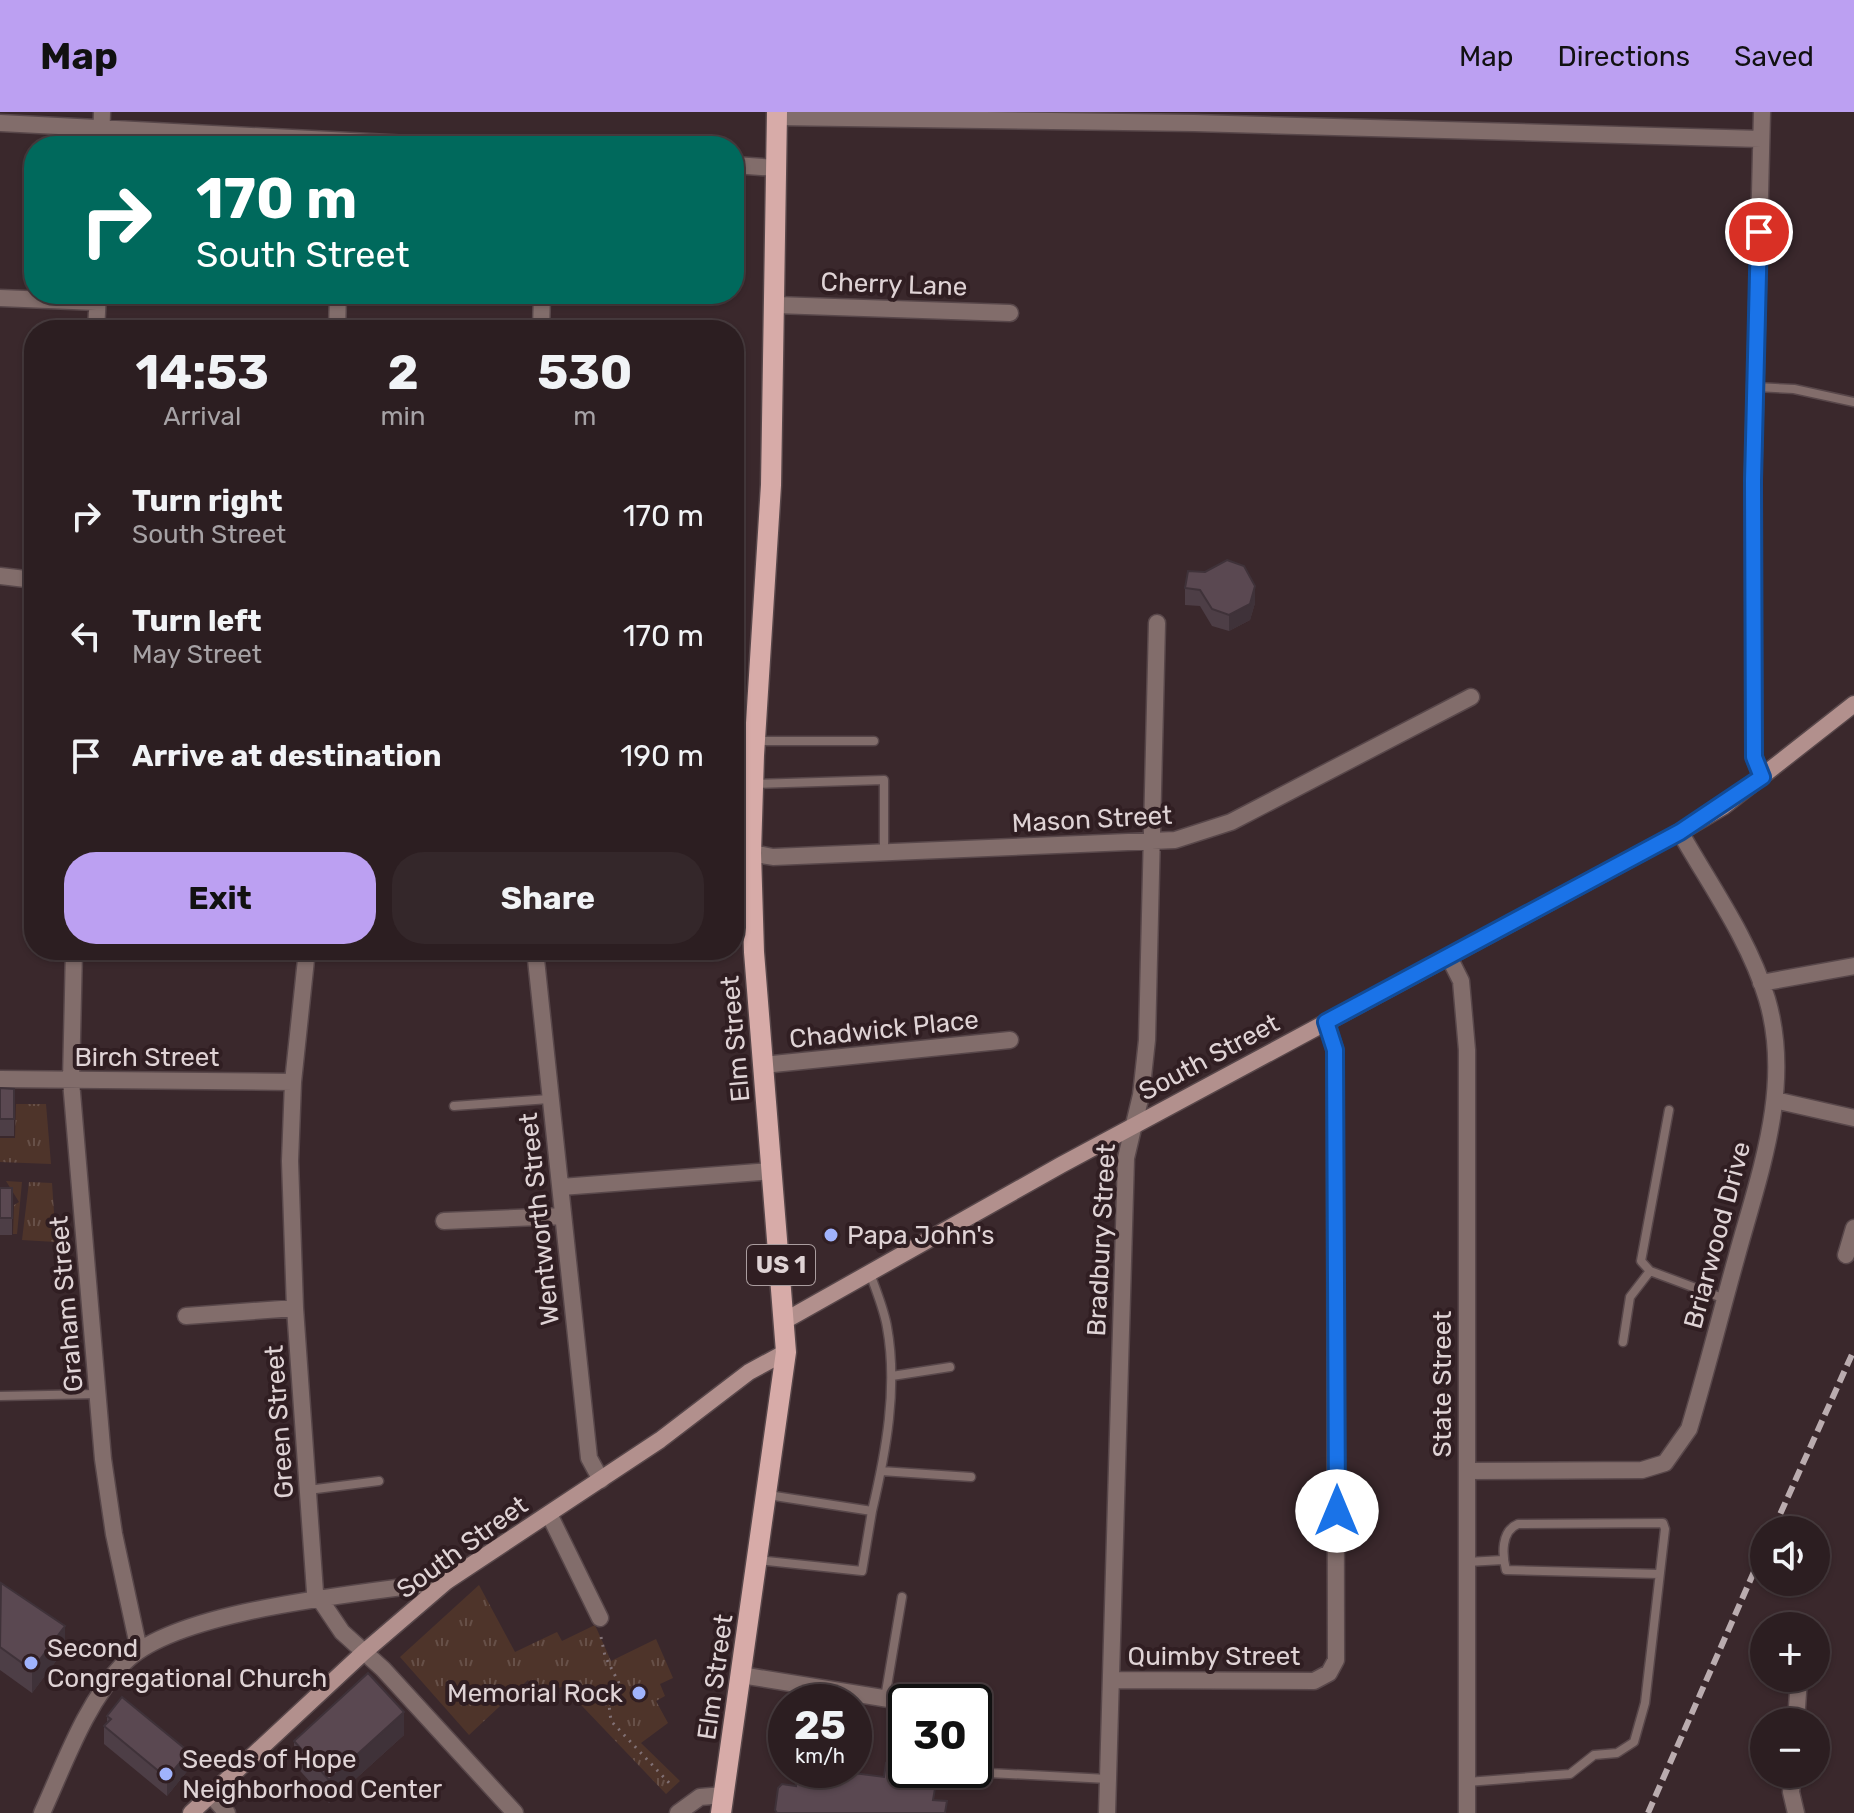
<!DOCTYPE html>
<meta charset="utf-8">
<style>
body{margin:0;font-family:Rubik,sans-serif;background:#34272a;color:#f1f3f6;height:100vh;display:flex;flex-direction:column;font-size:30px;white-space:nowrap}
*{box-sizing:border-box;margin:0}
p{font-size:26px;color:#a6a2a5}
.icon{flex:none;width:44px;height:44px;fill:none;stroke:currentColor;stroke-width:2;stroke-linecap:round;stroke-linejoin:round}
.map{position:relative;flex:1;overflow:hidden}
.details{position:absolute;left:24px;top:208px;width:720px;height:640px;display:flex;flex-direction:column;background:#2c1e21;border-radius:32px;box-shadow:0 2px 6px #0004,0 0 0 2px #483c3f}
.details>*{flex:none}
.guide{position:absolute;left:24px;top:24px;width:720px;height:168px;border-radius:32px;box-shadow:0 2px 6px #0004,0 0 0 2px #483c3f;background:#00695c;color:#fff;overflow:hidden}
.buttons{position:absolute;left:1750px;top:1404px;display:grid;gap:16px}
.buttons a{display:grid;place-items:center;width:80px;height:80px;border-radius:50%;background:#2c1e21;box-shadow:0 2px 6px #0004,0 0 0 2px #483c3f;font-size:40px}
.speed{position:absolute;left:768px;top:1572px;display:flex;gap:16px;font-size:40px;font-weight:700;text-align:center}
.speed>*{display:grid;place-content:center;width:104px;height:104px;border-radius:50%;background:#2c1e21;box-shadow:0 2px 6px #0004,0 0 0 2px #483c3f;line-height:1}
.speed small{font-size:20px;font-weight:400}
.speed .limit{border:4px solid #111;border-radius:12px;background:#fff;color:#111}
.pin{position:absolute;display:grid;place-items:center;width:68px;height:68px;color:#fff;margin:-34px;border:4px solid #fff;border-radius:50%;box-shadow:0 2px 8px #0007}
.me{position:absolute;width:88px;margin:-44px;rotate:0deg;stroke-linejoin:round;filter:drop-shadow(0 0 6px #0008)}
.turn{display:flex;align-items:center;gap:28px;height:168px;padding:0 40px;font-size:36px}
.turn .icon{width:104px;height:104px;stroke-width:2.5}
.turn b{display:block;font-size:56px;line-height:68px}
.eta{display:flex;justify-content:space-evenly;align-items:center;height:136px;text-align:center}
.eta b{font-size:48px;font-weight:700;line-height:56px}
.action{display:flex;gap:16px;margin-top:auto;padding:16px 40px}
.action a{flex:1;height:92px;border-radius:32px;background:#bca0f2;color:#111;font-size:32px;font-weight:700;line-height:92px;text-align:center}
.action a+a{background:#34272a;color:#f1f3f6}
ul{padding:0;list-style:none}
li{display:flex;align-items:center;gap:24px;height:120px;padding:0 40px}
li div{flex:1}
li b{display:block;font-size:30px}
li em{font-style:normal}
header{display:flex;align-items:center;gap:48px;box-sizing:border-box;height:112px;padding:0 40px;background:#bca0f2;color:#111}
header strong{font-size:38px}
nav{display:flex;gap:44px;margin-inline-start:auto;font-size:28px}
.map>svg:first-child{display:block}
</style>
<header>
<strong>Map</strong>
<nav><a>Map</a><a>Directions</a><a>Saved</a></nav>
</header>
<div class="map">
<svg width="1854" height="1701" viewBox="0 0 1854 1701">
<defs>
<pattern id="grass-tufts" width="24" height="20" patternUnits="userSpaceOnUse" patternTransform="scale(2)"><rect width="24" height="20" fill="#4e342a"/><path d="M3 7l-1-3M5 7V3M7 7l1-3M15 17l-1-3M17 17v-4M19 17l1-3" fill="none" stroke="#675048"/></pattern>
</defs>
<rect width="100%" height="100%" fill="#3a282c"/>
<path fill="url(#grass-tufts)" d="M16 992H46L51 1052 0 1050V1026H15Z
M6 1069 22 1070 17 1122H13L14 1093 19 1090Z
M29 1070 52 1071 56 1130 22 1128Z
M479 1473 515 1540 557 1520 562 1529 595 1513 611 1549 656 1527 673 1566 660 1572 665 1584 656 1589 668 1611 641 1631 680 1669 666 1682 563 1574 538 1586 528 1568 469 1623 400 1545Z"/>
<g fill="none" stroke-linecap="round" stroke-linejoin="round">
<g stroke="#58474a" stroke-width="11">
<path id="lane" d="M1756 275 1794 277 1854 290
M755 629H874
M754 672 884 668V740
M454 994 549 987
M1669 998 1641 1149 1650 1159 1725 1187
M1623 1230 1630 1185 1650 1159
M892 1264 950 1255
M0 1284 97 1282
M881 1359 971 1365
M308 1378 379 1369
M768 1383 872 1399C886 1340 898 1275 887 1215 884 1197 876 1179 870 1161
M757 1448 862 1459 872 1399
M1467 1450 1503 1448
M885 1586 902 1485
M889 1587 910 1590
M930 1658 1108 1667
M1467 1670 1570 1662 1594 1643 1617 1641 1634 1630 1645 1591 1665 1417 1663 1411 1518 1412C1501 1419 1502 1442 1506 1458L1659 1462"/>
</g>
<g stroke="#58474a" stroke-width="19">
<path id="street" d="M777 5 1194 11 1761 27
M0 11 447 34
M101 34 102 0
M734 53 776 56
M0 186 97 190
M776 193 1010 201
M96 218 98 182
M337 218 338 182
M541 218 542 182
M0 464 34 468
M1762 665 1754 645 1753 369 1762 0
M734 731 751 741 773 745 1175 728 1231 710 1471 585
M74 838 71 969 103 1347 114 1422 139 1538
M307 838 293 970 290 1049 295 1196 315 1480 342 1520 383 1557 515 1701
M535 838 589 1346 601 1368
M1449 845 1461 869 1467 938V1701
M1761 871 1854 854
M763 953 1010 928
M0 967 293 970
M1775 988 1854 1006
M561 1075 772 1059
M444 1109 563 1104
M1846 1143 1854 1116
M186 1204 295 1196
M1467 1359 1642 1358 1665 1351 1689 1317C1706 1261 1720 1204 1736 1147 1759 1062 1793 975 1767 887 1749 827 1710 773 1680 720
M549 1402 600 1506
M741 1563 889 1587
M1113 1568 1314 1569 1329 1561 1336 1548 1335 938 1326 910
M1796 1610 1799 1566
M1793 1662 1791 1680 1796 1701
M211 1683 227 1701
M42 1701C65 1651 85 1592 124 1551 176 1496 370 1481 447 1469
M678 1701 700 1685 724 1683
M1107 1701 1126 1046 1141 983 1147 928 1157 511"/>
</g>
<g stroke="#58474a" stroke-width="19">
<path id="secondary" d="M786 1208 1061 1053 1680 720 1724 694 1854 592
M191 1701 363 1541 447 1469 660 1328 749 1260 786 1240"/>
</g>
<g stroke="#58474a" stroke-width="23">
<path id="primary" d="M721 1701 786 1240 754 840 751 741 754 643 771 373 777 0"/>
</g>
<path stroke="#817175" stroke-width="3" stroke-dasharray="2 6" stroke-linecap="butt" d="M601 1525 605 1544 622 1577 609 1593 611 1609 672 1674"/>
<use href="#lane" stroke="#826d6b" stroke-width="8"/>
<use href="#street" stroke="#826d6b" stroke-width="16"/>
<use href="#secondary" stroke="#b2908d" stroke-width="16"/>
<use href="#primary" stroke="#d7aba8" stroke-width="20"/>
<path stroke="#baacaf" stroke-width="6" stroke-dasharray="12 6" stroke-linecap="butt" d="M1773 1418 1854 1238
M1648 1701 1764 1437"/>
</g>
<path fill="#4d3e46" d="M1188 459 1255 491 1250 508 1229 519 1212 514 1200 494 1185 493V476Z
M0 976 14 977V1024H0Z
M0 1076H12V1123H0Z
M0 1472 65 1537 32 1581 0 1558Z
M107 1604 189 1657 167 1684 104 1632V1614L107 1611Z
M404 1623 329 1691 294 1652V1629Z"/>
<path fill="#3f3239" d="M1255 474V491L1250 508 1229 519V503Z
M65 1514V1537L32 1581V1558Z
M404 1600V1623L329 1691V1668Z
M189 1640V1657L167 1684V1666Z"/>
<path fill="#5a4851" stroke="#3f3239" stroke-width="2" d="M1227 448 1244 454 1255 474 1250 492 1229 503 1212 497 1200 478 1185 476 1188 459 1205 460Z
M0 976 14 977V1007H0Z
M0 1076H12V1106H0Z
M1 1471 65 1514 32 1558 0 1535Z
M368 1561 404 1600 329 1668 294 1629Z
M122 1585 189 1640 167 1666 104 1614 111 1607 107 1604Z
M886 1651 901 1654 899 1667 936 1671 933 1688 947 1689 945 1701H777L775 1698 778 1676 782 1672 796 1674 797 1659 805 1660V1658H830L884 1665Z"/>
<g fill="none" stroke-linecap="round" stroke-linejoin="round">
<g stroke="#114b97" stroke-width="20">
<path id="route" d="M1337 1399 1335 938 1326 910 1680 720 1762 665 1754 645 1753 369 1759 120"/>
</g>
<use href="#route" stroke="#1a73e8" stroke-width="14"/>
</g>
<g fill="#a0b3fd" stroke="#301e22" stroke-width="3">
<circle cx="831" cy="1123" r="8"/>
<circle cx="31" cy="1551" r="8"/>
<circle cx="639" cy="1581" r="8"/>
<circle cx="166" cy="1662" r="8"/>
</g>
<g text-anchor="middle" stroke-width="8" stroke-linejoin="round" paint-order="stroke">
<rect fill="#301e22" stroke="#aa9d9f" stroke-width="2" x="747" y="1133" width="68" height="40" rx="6"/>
<g font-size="24" font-weight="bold" fill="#dfd3d5">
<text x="781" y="1161">US 1</text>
</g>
<g font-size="26" fill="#dfd3d5" stroke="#301e22">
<text transform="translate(894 172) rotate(2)" y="9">Cherry Lane</text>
<text transform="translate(1092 707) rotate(-3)" y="9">Mason Street</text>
<text transform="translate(884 917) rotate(-6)" y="9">Chadwick Place</text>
<text transform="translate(735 927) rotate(-95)" y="9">Elm Street</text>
<text x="147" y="954">Birch Street</text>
<text transform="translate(1209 945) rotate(-28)" y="9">South Street</text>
<text transform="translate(539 1107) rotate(-96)" y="9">Wentworth Street</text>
<text transform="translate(1717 1123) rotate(-75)" y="9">Briarwood Drive</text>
<text transform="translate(1101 1128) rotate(-87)" y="9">Bradbury Street</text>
<text transform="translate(66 1192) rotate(-95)" y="9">Graham Street</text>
<text transform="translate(1442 1272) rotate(-90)" y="9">State Street</text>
<text transform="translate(279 1310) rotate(-94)" y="9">Green Street</text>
<text transform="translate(462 1435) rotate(-36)" y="9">South Street</text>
<text x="1214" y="1553">Quimby Street</text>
<text transform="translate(715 1565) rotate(-82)" y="9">Elm Street</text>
</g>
<g font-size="26" fill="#dfd3d5" stroke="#301e22" text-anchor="start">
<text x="847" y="1132">Papa John's</text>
<text x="47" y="1545">Second<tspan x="47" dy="30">Congregational Church</tspan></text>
<text x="623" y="1590" text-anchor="end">Memorial Rock</text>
<text x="182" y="1656">Seeds of Hope<tspan x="182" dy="30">Neighborhood Center</tspan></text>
</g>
</g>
</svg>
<div class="buttons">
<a><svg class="icon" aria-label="sound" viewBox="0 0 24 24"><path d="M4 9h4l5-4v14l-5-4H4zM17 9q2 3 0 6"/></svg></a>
<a>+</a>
<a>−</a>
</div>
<div class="speed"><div>25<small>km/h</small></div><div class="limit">30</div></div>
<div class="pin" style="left:1759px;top:120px;background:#d93025"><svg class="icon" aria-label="arrive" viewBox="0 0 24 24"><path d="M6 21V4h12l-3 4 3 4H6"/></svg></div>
<svg class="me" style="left:1337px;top:1399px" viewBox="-20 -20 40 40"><circle r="19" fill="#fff"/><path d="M0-13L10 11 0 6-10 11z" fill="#1a73e8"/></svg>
<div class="guide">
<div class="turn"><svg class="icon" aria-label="right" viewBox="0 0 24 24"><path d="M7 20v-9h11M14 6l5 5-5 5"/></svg><div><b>170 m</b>South Street</div></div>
</div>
<section class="details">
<div class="eta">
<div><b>14:53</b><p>Arrival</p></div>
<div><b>2</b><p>min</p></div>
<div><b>530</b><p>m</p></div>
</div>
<ul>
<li><svg class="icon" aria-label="right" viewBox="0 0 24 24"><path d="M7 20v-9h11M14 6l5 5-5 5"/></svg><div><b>Turn right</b><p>South Street</p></div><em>170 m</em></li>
<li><svg class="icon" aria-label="left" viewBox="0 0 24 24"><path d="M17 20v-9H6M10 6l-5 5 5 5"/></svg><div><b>Turn left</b><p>May Street</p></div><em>170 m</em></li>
<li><svg class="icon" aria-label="arrive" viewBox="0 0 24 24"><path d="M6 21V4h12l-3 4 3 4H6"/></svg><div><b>Arrive at destination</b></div><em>190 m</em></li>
</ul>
<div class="action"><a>Exit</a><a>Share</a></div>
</section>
</div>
